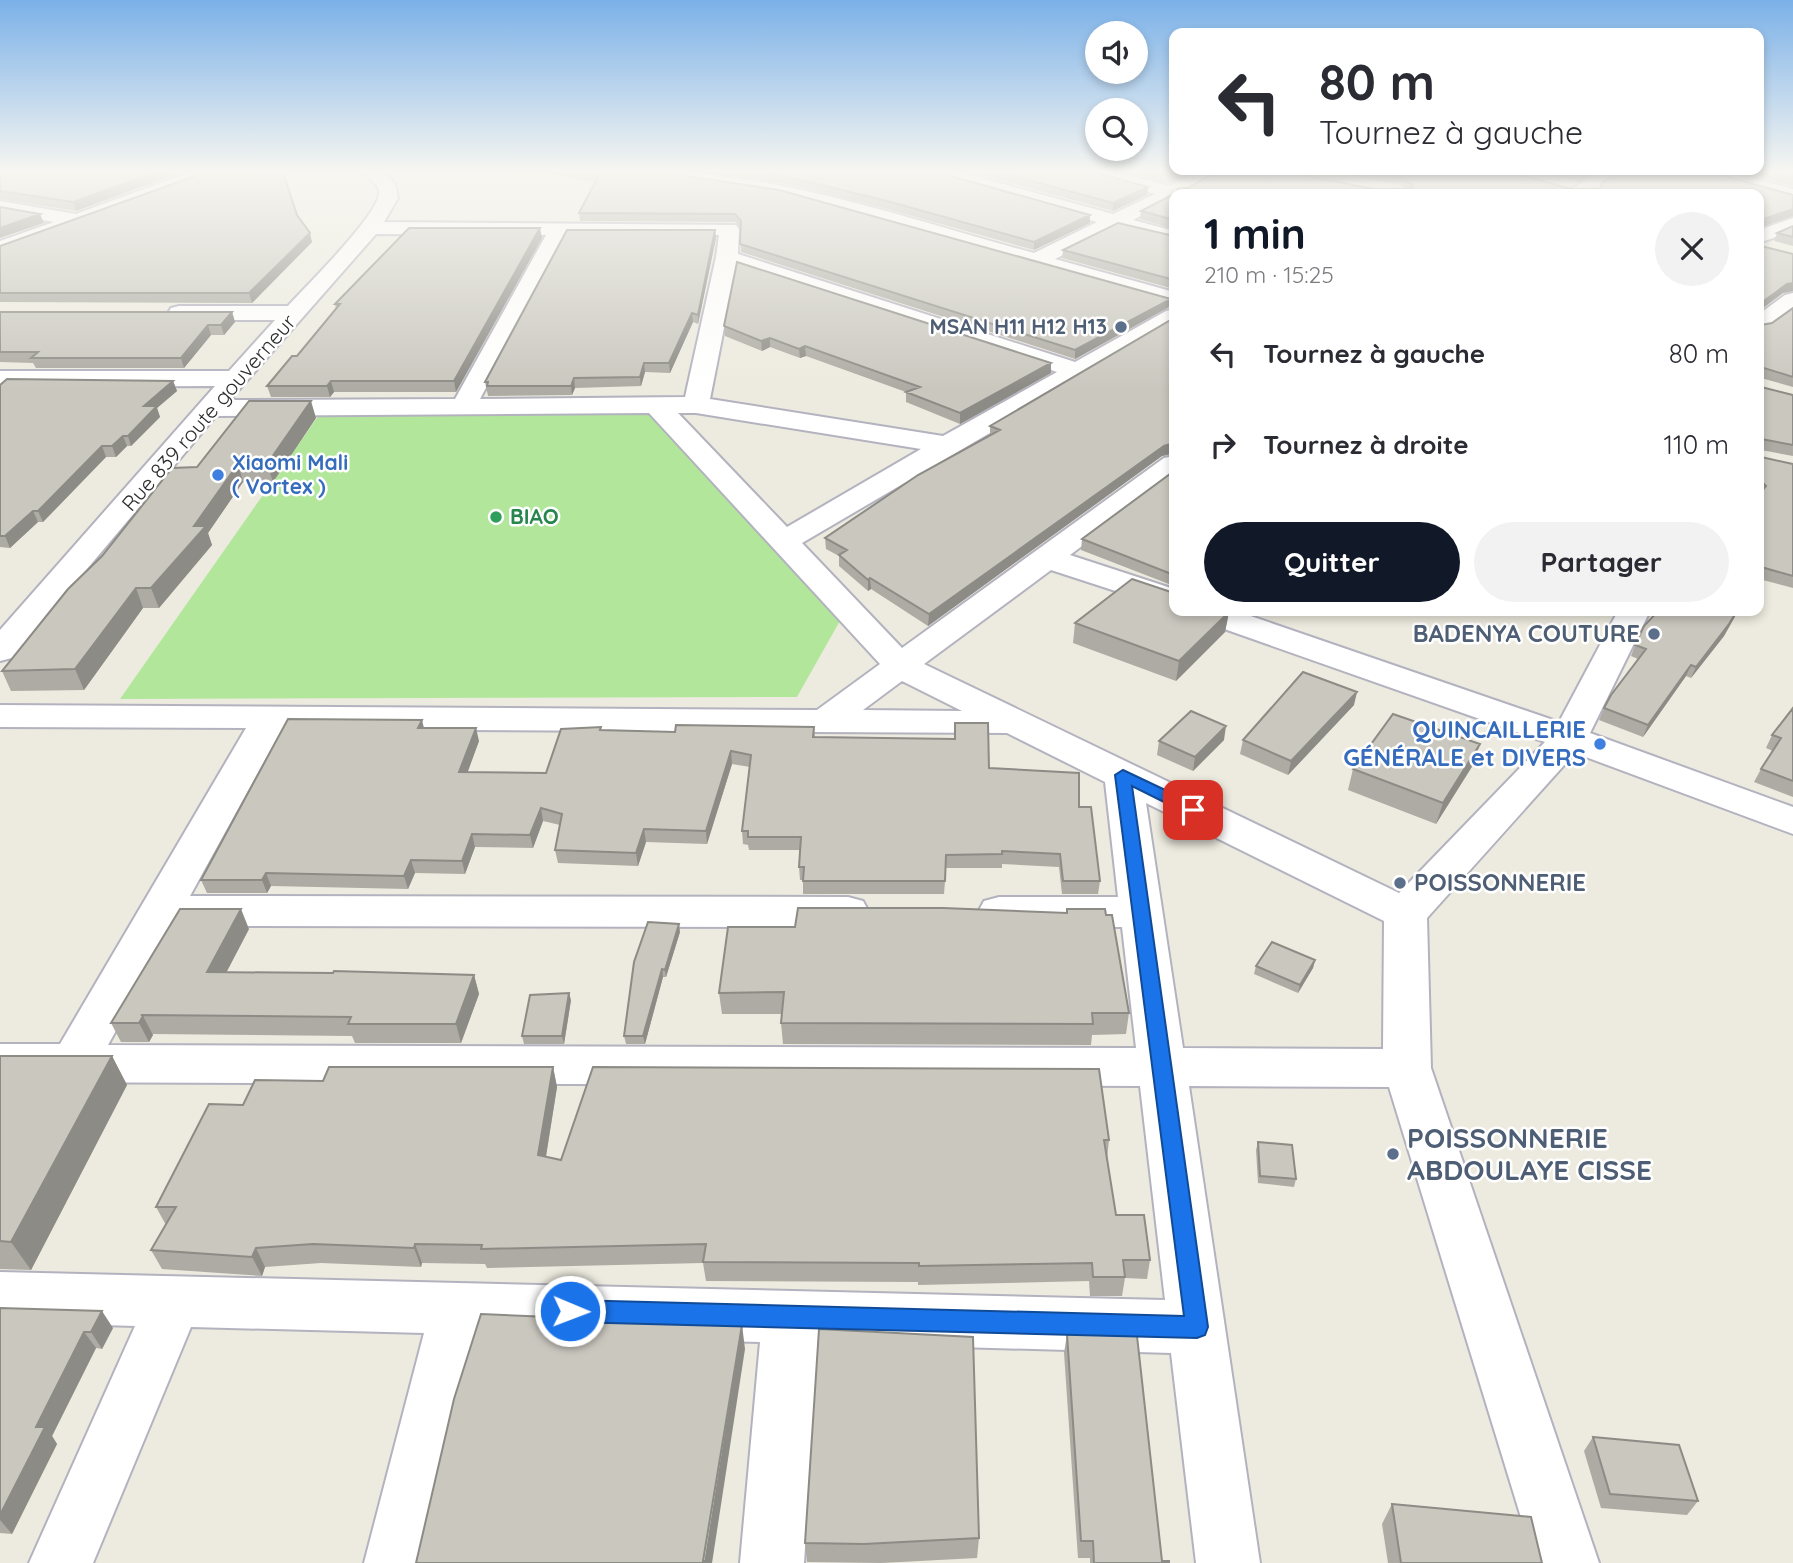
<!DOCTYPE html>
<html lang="fr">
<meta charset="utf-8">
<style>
body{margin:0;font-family:Quicksand,sans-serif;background:#f2f2f3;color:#2b2b33;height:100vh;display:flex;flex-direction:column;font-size:26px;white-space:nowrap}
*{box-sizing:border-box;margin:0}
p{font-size:23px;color:#7c7c81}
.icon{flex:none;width:38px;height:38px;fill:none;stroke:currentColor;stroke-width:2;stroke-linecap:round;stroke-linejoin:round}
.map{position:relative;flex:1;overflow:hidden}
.sheet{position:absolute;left:1169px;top:189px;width:595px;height:427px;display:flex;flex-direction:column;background:#fff;border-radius:14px;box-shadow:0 4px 10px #0003}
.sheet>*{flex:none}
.hud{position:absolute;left:1169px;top:28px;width:595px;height:147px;border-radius:14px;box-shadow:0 4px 10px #0003;background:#fff;color:#2b2b33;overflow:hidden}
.fabs{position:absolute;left:1085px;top:21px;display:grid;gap:14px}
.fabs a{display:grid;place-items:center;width:63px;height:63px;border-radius:50%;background:#fff;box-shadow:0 4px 10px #0003;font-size:35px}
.pin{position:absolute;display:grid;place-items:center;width:60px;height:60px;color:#fff;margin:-30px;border-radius:14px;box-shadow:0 4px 10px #0006}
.me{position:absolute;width:77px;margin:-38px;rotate:91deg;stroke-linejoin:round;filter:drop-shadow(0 0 5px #0008)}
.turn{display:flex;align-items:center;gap:24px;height:147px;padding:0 35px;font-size:32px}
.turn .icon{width:91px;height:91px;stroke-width:2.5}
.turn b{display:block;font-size:49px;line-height:60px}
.round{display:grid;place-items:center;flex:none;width:74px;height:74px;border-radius:37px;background:#f2f2f3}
.overview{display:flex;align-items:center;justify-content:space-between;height:119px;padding:0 35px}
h1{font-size:42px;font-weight:700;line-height:52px;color:#111827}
.cta{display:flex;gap:14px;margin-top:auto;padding:14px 35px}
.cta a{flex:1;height:80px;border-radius:42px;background:#111827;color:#fff;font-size:28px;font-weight:700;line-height:80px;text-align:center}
.cta a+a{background:#f2f2f3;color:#2b2b33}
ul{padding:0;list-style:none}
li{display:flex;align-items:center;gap:21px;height:91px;padding:0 35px}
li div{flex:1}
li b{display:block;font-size:26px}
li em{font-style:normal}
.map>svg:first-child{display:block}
</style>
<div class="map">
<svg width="1793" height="1563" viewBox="0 0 1793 1563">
<rect width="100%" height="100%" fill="#edebdf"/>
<path fill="#b2e79b" d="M649 414 841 619 797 697 120 699 319 415Z"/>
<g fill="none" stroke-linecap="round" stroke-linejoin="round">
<g stroke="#b3b2bf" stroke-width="4">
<path id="minor" d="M196 170H223L220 174 0 254V241L54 222 0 213V201L76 214Z
M361 170H382L395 184 398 198 384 222 736 225 739 229 738 254 1075 362 1166 311 1174 309V325L802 543 902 648 1164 458 1174 456V477L1070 555 1174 589V610L1051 570 924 664 1399 893 1545 742 1193 618 1189 611H1236L1559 722 1618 611H1650L1590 733 1793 807V834L1575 753 1427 918 1431 1068 1599 1563H1535L1389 1087 1189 1086 1260 1563H1196L1171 1353 818 1343 804 1563H740L760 1342 481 1335 428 1563H364L424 1333 191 1327 93 1563H29L135 1326 0 1322V1272L1165 1300 1140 1086 0 1082V1044H60L246 728 0 727V705L817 710 880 664 649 413 216 416 12 658 0 661V630L215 386 0 387V371H229L275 320H179L171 318 168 313 171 308 179 306H288C304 288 383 211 379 191 377 182 367 177 361 170ZM376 234 546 235 455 399 230 400ZM567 235H719L716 257 685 397 480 399ZM736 267 1057 372 943 436 710 399ZM678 413H696L921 449 787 527ZM902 681 962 711 863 710ZM282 729 1007 733 1105 782 1118 897H999L984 901 978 912 984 923 999 927H1122L1136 1048 108 1045 174 926 848 927 863 923 869 912 863 901 848 897 190 896ZM1146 803 1384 921 1383 1049 1183 1048Z
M636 170C773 170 903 218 1034 253L1097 222 924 174 921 170H952L1113 214 1155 194 1082 174 1079 170H1110L1170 186 1202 170H1226L1186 194H1174V199L1133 220 1174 231V243L1117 228 1055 259 1174 292V306L780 195 645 175Z
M1604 170H1627L1590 194H1572L1573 188Z
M1693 170H1724L1793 189V201L1696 174Z
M1793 218V231L1759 243V230Z
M1793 293V311L1767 330 1759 332V314L1785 295Z"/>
</g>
<use href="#minor" fill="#fff" fill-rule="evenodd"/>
</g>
<path fill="#adaba3" d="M0 170H187L76 211 0 199Z
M530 170H646L1171 299 1169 307 1075 359 741 252V228L736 222 580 221 579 213 596 182Z
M693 170H929L1090 223 1034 250 887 209 788 184Z
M963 170H1087L1148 187 1147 195 1113 211Z
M1122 170H1195L1170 183Z
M1219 170H1278L1373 189H1405L1400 185 1322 170H1502L1571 189H1600L1602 183 1622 170H1703L1793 195V216L1760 227 1761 246 1793 254V291L1783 293 1761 309V325L1772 323 1793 308V387L1761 378V387L1793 395V456L1761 450V457L1793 464V588L1759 579V194H1175L1176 193 1178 189 1188 188Z
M1535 170H1598L1578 182Z
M1735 170H1793V186Z
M1174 194V229L1140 219 1141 211Z
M297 215 312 242 252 303 0 302V246Z
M1793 226V246L1774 241 1777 233Z
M1174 236V289L1062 258 1063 250Z
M542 238 456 392H334L330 397H271L267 386 297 356 336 309 335 304Z
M716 238 698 324 693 322 670 373 645 372 641 386 575 388 572 395 488 396 485 382Z
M0 312H232L235 322 224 335H211L184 368H36L33 363 0 362Z
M1174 318V454L1162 456 928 626 871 589 868 591 839 566V556L826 549 825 538 990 436V426Z
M724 326 1051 373 960 424 906 402V392L806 356 800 358 770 347 762 351 725 336Z
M173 381 177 391 157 408 160 417 131 446H127L116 457H106L43 522H38L10 548 0 547V385Z
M316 418 273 482H243L208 533 212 545 159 608H143L84 690 11 691 2 671 197 467Z
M1174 471V586L1081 550 1082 539Z
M1658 611H1738L1724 636 1691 678 1686 676 1643 737 1599 720 1604 708 1638 659 1631 656 1635 645Z
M1229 612 1225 632 1176 681 1073 643 1075 623Z
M1354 705 1288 775 1240 754 1243 740Z
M1793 708V797L1754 782 1761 769 1773 751 1766 748 1772 735Z
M601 727V730L675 732 814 727 815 737 989 768 1079 807 1100 881 1098 894H1062L1059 867 1002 864V868H946L944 894H803V880H800L799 867 800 850H749L748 845 743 844 742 831 750 767 732 764 707 844 646 842 638 866 558 863 555 850 560 825 543 821 533 848 475 847 465 874 415 873 408 889 271 886 267 893H207L201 880 424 728 479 741 467 772 546 773Z
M1224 740 1193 771 1157 755 1159 741Z
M1473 765 1436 824 1348 790 1353 769Z
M1067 909 1106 915 1129 1013 1126 1034 1092 1035 1091 1045 783 1044 781 1023 782 1014H722L719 993 795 927 1067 913Z
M249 929 226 973 474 975 479 994 461 1043H355L352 1036 152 1034 153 1035 149 1042H121L111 1023Z
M680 932 666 977H663L645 1044H626L624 1036Z
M1315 960 1313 968 1298 993 1254 974 1256 966Z
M571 1000 564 1044H524L522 1036Z
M0 1056H112L127 1085 31 1270 0 1269Z
M553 1067 557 1087 546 1157 561 1160 1109 1140 1107 1159 1116 1215 1150 1260 1147 1279 1125 1278 1122 1296H1090L1089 1281 918 1285V1282L706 1281 703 1263 487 1268 485 1264 422 1263 421 1267 321 1263 265 1267 262 1276 162 1269 151 1250 166 1225 156 1207 243 1105 323 1081Z
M1258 1142 1296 1179 1294 1187 1258 1183 1256 1150Z
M0 1308 113 1328 102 1349 96 1348 52 1436 57 1444 12 1534 0 1533Z
M1067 1334 1162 1561 1169 1563H1090V1558H1078L1064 1353Z
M1593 1437 1698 1501 1687 1515 1601 1508 1584 1451Z
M1392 1504 1542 1563H1388L1382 1524Z
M979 1538 977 1558 881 1563 807 1562 805 1543Z"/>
<path fill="#8d8b85" d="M162 170H187L76 211 73 202Z
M1181 170H1195L1170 183 1171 176Z
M1587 170H1598L1578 182 1580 175Z
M1148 187 1147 195 1113 211V203Z
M1793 209V216L1759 228 1760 220Z
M40 214 44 223 0 238V228Z
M1090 215V223L1034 250V242Z
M540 228 542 238 456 392 454 381Z
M715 230 716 238 698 324V315Z
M310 233 312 242 252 303 249 293Z
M1793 283V291L1783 293 1759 311 1761 303 1787 284Z
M1171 299 1169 307 1075 359V350Z
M232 312 235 322 224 335 221 325Z
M692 313 693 322 670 373 669 363Z
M208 325 211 335 184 368 181 358Z
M770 338V347L762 351 761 341Z
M805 346 806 356 800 358 799 349Z
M644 363 645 372 641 386 640 377Z
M1051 363V373L960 424V413Z
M574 378 575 388 572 395 571 386Z
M173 381 177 391 157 408 160 417 131 446 128 436 144 406Z
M331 381 334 392 330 397 327 386Z
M311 401 316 418 273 482 267 464Z
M123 436 127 446 116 457 112 446Z
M1174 443 1173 453 1162 456 928 626 929 614 1164 446Z
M102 446 106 457 43 522 38 511Z
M238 464 243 482 208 533 212 545 159 608 151 588Z
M33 511 38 522 10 548 5 536Z
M870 578 871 589 868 591V580Z
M136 588 143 608 84 690 75 669Z
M1737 611H1738L1724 636 1691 678 1696 667Z
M1229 612 1225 632 1176 681 1179 661Z
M1691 665 1686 676 1643 737 1648 725Z
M1357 692 1354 705 1288 775 1291 761Z
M422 720 425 732 418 728Z
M1226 726 1224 740 1193 771 1195 757Z
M476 728 479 741 463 785 459 772Z
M1480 744 1473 765 1436 824 1443 803Z
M731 751 732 764 707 844 706 831Z
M541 808 543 821 533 848 530 835Z
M644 829 646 842 638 866 636 853Z
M472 834 475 847 465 874 462 861Z
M411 860 415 873 408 889 404 876Z
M266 873 271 886 267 893 262 880Z
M241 909 249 929 216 992 207 972Z
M679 924 680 932 666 977 665 970Z
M1315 960 1313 968 1298 993 1300 985Z
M662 969 663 977 645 1044 643 1036Z
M474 975 479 994 461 1043 456 1024Z
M569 993 571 1000 564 1044 562 1036Z
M143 1016 153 1035 149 1042 139 1023Z
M112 1056 127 1085 31 1270 11 1242Z
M553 1067 557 1087 543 1174 538 1155Z
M415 1244 422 1263 421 1267 414 1248Z
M256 1248 265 1267 262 1276 252 1257Z
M102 1311 113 1328 102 1349 91 1332Z
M742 1325 745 1349 712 1563H704Z
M84 1332 96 1348 52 1436 57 1444 12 1534 0 1520V1515L36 1427Z"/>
<path fill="#c9c7be" stroke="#8d8b85" stroke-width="2" d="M0 170H162L73 202 0 191Z
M212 170H282L297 215 310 233 249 293H0V246Z
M573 170H646L779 190 1171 299 1075 350 740 244 741 221 735 214 579 213 599 175Z
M744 170H929L1090 215 1034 242 887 201 788 177Z
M991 170H1087L1148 187 1113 203Z
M1151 170H1181L1171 176Z
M1219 170H1278L1373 189H1411L1413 186 1402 178 1363 170H1502L1571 189H1600L1602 183 1622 170H1703L1793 195V209L1760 220 1761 246 1793 254V283L1787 284 1761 303V325L1772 323 1793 308V377L1761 367V387L1793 395V445L1761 439V457L1793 464V576L1761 567 1759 571V494L1766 486 1759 479V194H1175L1176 193 1178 189 1188 188Z
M1564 170H1587L1580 175Z
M1766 170H1793V178Z
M1174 194V220L1141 211Z
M0 207 40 214 0 228Z
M1118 223 1174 236V280L1063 250Z
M1793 226V237L1777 233Z
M409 228H540L454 381H331L327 386H267L292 356H297L340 304H335Z
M567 230H715L698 315 692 313 669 363H644L640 377 574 378 571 386H487L488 382H485Z
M737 262 1051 363 960 413 906 392 920 387 805 346 799 349 770 338 761 341 724 326Z
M0 312H232L221 325H208L181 358H31L38 352H0Z
M1174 318V443L1164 446 929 614 870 578 868 580 839 555 847 550 825 538 918 475 1000 430 990 426Z
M7 379 173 381 144 406H157L128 436H123L112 446H102L38 511H33L5 536H0V385Z
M249 401H311L267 464H238L194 526H206L151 588H136L75 669 2 671 68 589 102 556 172 468 197 467Z
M1174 471V575L1082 539Z
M1132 579 1174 593V611H1224L1229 612 1179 661 1075 623Z
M1658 611H1737L1729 624 1696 667 1691 665 1648 725 1604 708 1611 695 1646 649 1635 645 1644 626Z
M1303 672 1357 692 1291 761 1243 740Z
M1793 708V781L1761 769 1781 738 1772 735Z
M1191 711 1226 726 1195 757 1159 741Z
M1393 714 1480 744 1443 803 1353 769Z
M288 719 422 720 418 728H476L459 772 546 773 561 729 601 727 600 730 675 732 676 725 814 727 813 737 955 739V723H988L989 768 1079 773V807H1091L1100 881H1063L1060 854 1002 851V854L946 855 945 881H803L804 867H799L801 837H748V831H742L751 755 731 751 706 831 644 829 636 853 555 850 562 814 541 808 530 835 472 834 462 861 411 860 404 876 266 873 262 880H201Z
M798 908H943L1067 913V909H1105L1106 915H1112L1129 1013H1092L1093 1024 781 1023 784 992 719 993 728 927H795Z
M180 909H241L207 972 333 973 334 971 474 975 456 1024H348L351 1017 141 1015 143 1016 139 1023H111Z
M648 922 679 924 665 970 662 969 643 1036H624L634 962Z
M1272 942 1315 960 1300 985 1256 966Z
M569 993 562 1036H522L530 995Z
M0 1056H112L11 1242 0 1241Z
M329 1067H553L538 1155 561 1160 593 1067 1099 1069 1109 1140H1104L1116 1215H1144L1150 1260H1123L1125 1277H1093L1092 1263 919 1266V1263L703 1262 706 1244 481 1249 482 1245 415 1244 414 1248 313 1244 256 1248 252 1257 151 1250 176 1207H156L209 1104 243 1105 255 1080 323 1081Z
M1258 1142 1292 1145 1296 1179 1260 1176Z
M0 1308 102 1311 91 1332H84L36 1427H45L0 1515Z
M481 1314 742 1325 703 1561H711V1563H416L454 1399Z
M819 1329 973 1337 979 1538 864 1544 805 1543Z
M1067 1334 1137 1336 1162 1561H1169V1563H1094L1093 1541H1081Z
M1593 1437 1679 1445 1698 1501 1610 1494Z
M1392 1504 1531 1517 1542 1563H1401Z"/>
<linearGradient id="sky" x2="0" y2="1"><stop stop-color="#7bb1e8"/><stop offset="0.44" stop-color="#f7f6f1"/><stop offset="1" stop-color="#f7f6f1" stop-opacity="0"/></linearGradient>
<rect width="1793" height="389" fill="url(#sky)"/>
<path fill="#1a73e8" stroke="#114b97" stroke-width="2" d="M1123 770 1199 806 1201 810 1193 815 1188 814 1132 786 1208 1327 1205 1335 1197 1338 570 1322 562 1318 558 1311 562 1303 570 1300 1184 1316 1115 775Z"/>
<g fill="#5c6f8a" stroke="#fff" stroke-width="2.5">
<circle cx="1121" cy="327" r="7"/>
<circle cx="1654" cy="634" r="7"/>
<circle cx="1400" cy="883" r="7"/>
<circle cx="1393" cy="1154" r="7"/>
</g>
<g fill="#3f7fe0" stroke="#fff" stroke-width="2.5">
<circle cx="218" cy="475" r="7"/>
<circle cx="1600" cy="744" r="7"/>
</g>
<circle fill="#2e9e5b" stroke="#fff" stroke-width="2.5" cx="496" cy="517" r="7"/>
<g text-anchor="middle" stroke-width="5" stroke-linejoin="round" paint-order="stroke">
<g font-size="21" font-weight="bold" fill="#4e5e75" stroke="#fff" text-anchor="end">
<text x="1107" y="334">MSAN H11 H12 H13</text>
</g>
<g font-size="21" fill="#2c2c2c" stroke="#fff">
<text transform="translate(209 413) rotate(-49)" y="7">Rue 839 route gouverneur</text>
</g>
<g font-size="21" font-weight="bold" fill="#366cbe" stroke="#fff" text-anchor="start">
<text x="232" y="470">Xiaomi Mali<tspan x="232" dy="24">( Vortex )</tspan></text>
</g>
<g font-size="21" font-weight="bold" fill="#27864d" stroke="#fff" text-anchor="start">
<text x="510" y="524">BIAO</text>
</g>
<g font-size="24" font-weight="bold" fill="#4e5e75" stroke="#fff" text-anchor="end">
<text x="1640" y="642">BADENYA COUTURE</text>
<text x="1414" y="891" text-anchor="start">POISSONNERIE</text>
</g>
<g font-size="24" font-weight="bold" fill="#366cbe" stroke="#fff" text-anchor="end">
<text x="1586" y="738">QUINCAILLERIE<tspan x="1586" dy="28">GÉNÉRALE et DIVERS</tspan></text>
</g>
<g font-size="28" font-weight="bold" fill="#4e5e75" stroke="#fff" text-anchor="start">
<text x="1407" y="1148">POISSONNERIE<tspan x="1407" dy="32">ABDOULAYE CISSE</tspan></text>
</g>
</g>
</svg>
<div class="fabs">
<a><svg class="icon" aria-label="sound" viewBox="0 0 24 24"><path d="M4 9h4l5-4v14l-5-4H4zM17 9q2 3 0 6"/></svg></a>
<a><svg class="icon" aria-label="search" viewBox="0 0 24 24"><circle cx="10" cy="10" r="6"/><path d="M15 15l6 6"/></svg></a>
</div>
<div class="pin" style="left:1193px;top:810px;background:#d93025"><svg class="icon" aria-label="arrive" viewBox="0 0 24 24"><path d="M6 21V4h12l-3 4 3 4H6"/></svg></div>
<svg class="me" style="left:570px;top:1311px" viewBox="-20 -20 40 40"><circle r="17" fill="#1a73e8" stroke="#fff" stroke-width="3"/><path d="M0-11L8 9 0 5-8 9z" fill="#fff"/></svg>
<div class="hud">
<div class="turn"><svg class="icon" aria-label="left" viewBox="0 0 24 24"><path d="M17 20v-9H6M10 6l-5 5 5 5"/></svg><div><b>80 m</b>Tournez à gauche</div></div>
</div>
<section class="sheet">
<div class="overview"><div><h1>1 min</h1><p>210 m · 15:25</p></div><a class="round"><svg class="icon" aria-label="close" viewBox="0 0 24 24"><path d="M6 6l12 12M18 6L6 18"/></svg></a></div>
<ul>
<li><svg class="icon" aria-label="left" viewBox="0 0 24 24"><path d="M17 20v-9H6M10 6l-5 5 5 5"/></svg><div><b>Tournez à gauche</b></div><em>80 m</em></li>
<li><svg class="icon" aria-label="right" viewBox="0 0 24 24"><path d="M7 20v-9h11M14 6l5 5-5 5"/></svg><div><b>Tournez à droite</b></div><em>110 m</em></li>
</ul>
<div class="cta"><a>Quitter</a><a>Partager</a></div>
</section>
</div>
